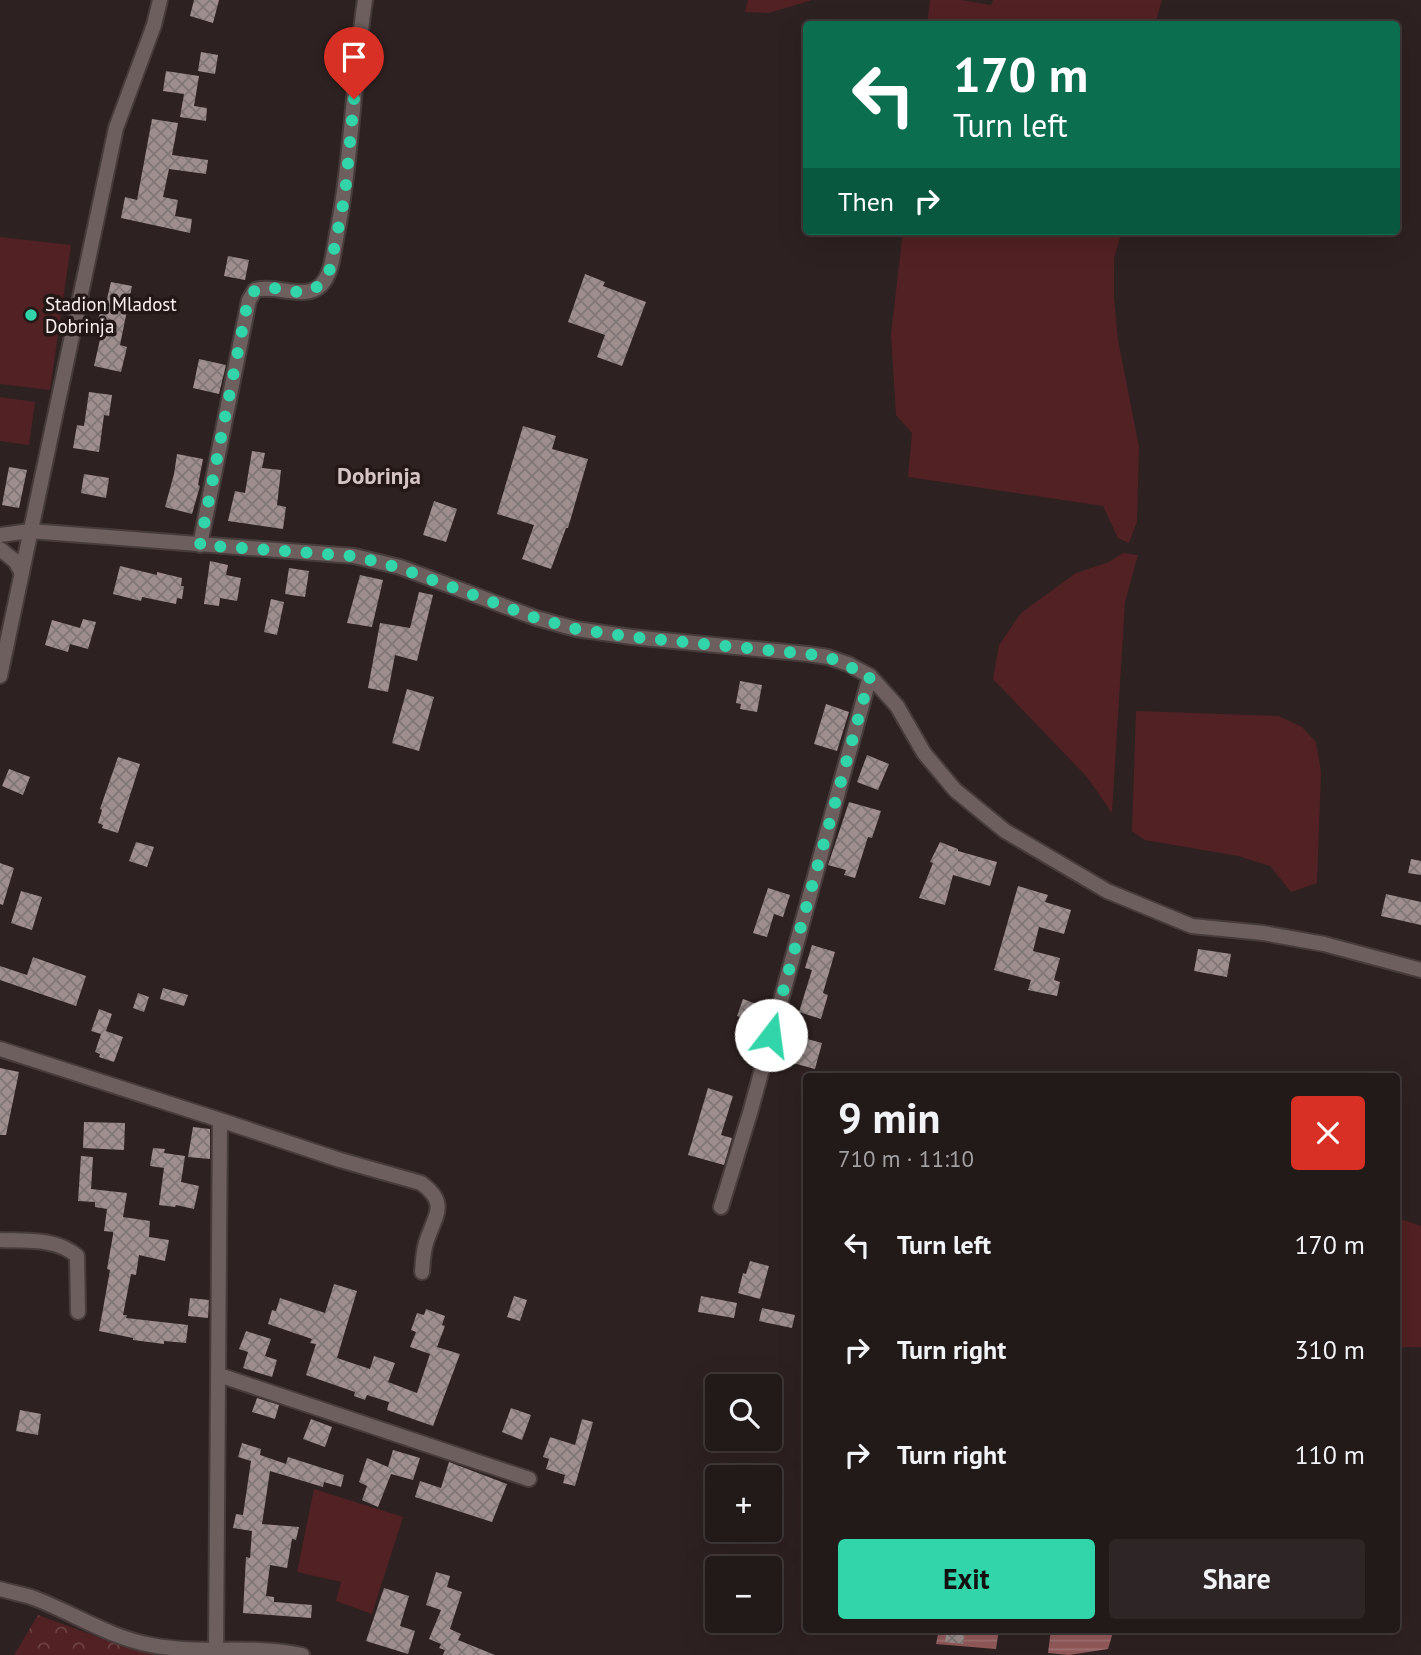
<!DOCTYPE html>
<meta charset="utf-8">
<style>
body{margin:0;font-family:"PT Sans",sans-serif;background:#2e2626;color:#f1f3f6;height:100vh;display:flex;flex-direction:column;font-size:26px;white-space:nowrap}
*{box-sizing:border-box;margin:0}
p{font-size:23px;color:#a2a0a2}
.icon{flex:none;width:38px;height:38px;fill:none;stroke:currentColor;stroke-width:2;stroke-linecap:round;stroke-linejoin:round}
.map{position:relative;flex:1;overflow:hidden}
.panel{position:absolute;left:803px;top:1073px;width:597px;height:560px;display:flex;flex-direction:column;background:#221919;border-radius:7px;box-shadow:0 7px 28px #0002,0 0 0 2px #3f3838}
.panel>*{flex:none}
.hud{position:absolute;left:803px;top:21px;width:597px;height:214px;border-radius:7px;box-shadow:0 7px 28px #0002,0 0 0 2px #3f3838;background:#0b6e4f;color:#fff;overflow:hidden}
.fabs{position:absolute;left:705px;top:1374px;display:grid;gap:14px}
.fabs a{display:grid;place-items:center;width:77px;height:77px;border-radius:7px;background:#221919;box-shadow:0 7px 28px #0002,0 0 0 2px #3f3838;font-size:35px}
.pin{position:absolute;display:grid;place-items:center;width:60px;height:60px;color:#fff;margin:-72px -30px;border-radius:50% 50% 50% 0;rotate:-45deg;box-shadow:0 0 7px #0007}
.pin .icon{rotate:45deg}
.me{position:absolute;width:77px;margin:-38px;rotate:15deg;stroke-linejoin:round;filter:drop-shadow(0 0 5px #0008)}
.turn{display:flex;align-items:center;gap:24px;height:147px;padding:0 35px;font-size:32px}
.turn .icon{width:91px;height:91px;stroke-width:2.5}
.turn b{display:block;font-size:49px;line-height:60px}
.then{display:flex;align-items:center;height:66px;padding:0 35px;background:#0003;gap:14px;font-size:26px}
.round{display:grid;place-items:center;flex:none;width:74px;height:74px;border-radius:7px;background:#2e2626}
.overview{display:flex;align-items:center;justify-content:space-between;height:119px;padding:0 35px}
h1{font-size:42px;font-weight:700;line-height:52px}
.button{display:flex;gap:14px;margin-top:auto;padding:14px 35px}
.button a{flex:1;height:80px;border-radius:7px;background:#32d4a9;color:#111;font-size:28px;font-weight:700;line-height:80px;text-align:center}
.button a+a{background:#2e2626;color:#f1f3f6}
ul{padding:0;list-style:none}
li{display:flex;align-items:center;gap:21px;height:105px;padding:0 35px}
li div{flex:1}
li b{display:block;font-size:26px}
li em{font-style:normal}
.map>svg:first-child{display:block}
</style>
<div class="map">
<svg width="1421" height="1655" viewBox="0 0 1421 1655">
<defs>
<pattern id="forest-crowns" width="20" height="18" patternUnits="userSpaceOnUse" patternTransform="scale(1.75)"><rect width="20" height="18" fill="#522123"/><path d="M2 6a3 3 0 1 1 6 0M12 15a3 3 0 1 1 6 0" fill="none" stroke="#6c4243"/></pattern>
<pattern id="water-rules" width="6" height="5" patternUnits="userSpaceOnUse" patternTransform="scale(1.75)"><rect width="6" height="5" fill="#945a5b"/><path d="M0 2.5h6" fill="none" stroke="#a47273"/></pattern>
<pattern id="building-cross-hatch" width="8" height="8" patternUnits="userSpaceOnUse" patternTransform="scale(1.75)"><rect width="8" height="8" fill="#9e8e8e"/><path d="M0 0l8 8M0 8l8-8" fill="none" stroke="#817676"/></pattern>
</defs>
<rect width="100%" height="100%" fill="#2e2121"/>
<path fill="#522123" d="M748 0H812L769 13 745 12Z
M930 0H961L991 5 993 0H1162L1155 24H927Z
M903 231H1122L1114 258V298L1118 340 1139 447 1137 522 1129 543 1118 538 1103 506 908 477 912 433 896 415 891 334Z
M0 237 71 245 50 390 0 384Z
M0 397 35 402 29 445 0 441Z
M1123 553 1138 555 1125 602 1112 813 1087 777 993 679 999 645 1021 613 1076 573 1109 562Z
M1136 711 1279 716 1302 727 1316 742 1321 772 1317 883 1291 892 1270 866 1238 856 1145 840 1132 831Z
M1397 1218 1421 1226V1347H1397Z
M314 1489 403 1517 372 1614 336 1601 341 1582 297 1572Z"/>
<path fill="url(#forest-crowns)" d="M38 1615 122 1646 165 1655H14Z"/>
<path fill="url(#water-rules)" d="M939 1629H999L996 1649 936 1644Z
M1051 1629H1114L1108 1649 1069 1655 1048 1653Z"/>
<path fill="url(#building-cross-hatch)" d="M194 0H219L213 23 190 16Z
M201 52 218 55 215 74 198 71Z
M166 71 199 76 194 106 207 108 206 121 180 117 184 94 163 91Z
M152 119 178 123 172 155 208 160 206 174 169 169 163 197 178 200 175 216 192 219 190 233 121 218 125 197 137 200Z
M228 256 249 260 245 280 224 276Z
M585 274 605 282 603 286 646 302 622 366 597 357 605 335 568 322Z
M111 282 132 286 120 345 127 347 121 372 94 366 104 322 98 321 102 303H106Z
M199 359 226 365 219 394 193 388Z
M89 392 112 395 109 416 104 415 99 452 73 448 77 425 84 426Z
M523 426 556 436 552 449 588 459 568 528H566L551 569 522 559 534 525 497 514Z
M252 451 265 453 262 468 281 470 277 505 286 507 283 529 228 521 235 491 245 493Z
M177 454 203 459 198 485 200 486 192 514 165 507 174 474Z
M9 467 27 470 19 508 2 505Z
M84 474 109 478 106 498 81 493Z
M434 501 457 509 446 542 423 535Z
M210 561 228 565 226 575 241 578 237 601 220 598 219 606 204 604Z
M120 566 157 575V572L182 578 181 586H184L182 599 177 598 176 604 142 597 141 601 113 594Z
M289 568 309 571 305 597 285 594Z
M360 575 383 580 372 627 347 623Z
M419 592 433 595 417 661 395 655 388 692 368 688 380 623 410 628Z
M271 599 284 602 277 635 264 632Z
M83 619 96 622 88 649 70 644 68 652 45 645 52 620 80 628Z
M740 681 762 685 757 712 740 709 741 704 736 703Z
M407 689 434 697 419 751 392 743Z
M826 704 849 712 837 751 814 744Z
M867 755 889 764 878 790 857 782Z
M118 757 140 764 118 833 102 828 103 825 98 823 102 810 100 809Z
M9 769 30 777 23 795 2 786Z
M849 802 881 811 872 838 868 837 855 878 844 875 846 870 828 865Z
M136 842 154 847 147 867 129 861Z
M940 842 958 849V851L997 862 990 886 953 875 945 905 919 898 933 863 930 862Z
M1411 859 1421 861V875L1408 873Z
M0 863 14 868 3 905 0 904Z
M1018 886 1048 895 1045 902 1071 910 1064 934 1039 927 1033 951 1060 958 1054 980 1060 982 1057 996 1028 990 1031 980 994 970Z
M768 888 790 895 783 917 774 914 767 937 753 933Z
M21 891 42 897 32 930 11 923Z
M1386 894 1421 902V925L1381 916Z
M812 945 835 952 823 993 828 995 821 1019 799 1012 812 970 805 968Z
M1198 949 1231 954 1227 977 1194 971Z
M33 957 86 976 76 1006 0 980V966L27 975Z
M163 988 188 995 184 1006 160 999Z
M138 993 149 997 144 1012 133 1008Z
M743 999 762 1006 756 1022 737 1016Z
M99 1009 112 1014 106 1031 123 1037 114 1062 99 1057 100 1054 95 1052 101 1034 91 1031Z
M789 1034 822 1043 815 1069 782 1060Z
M0 1068 19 1072 6 1135H0Z
M708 1088 733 1096 721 1135 732 1138 724 1165 688 1155Z
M84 1122 125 1123 124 1150 83 1148Z
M193 1127 210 1129V1159L188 1157Z
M153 1148 165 1149 164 1153 185 1156 181 1182 199 1186 194 1209 176 1205 175 1207 159 1205 164 1168 150 1166Z
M81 1156 93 1157 91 1189 127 1193 123 1217 150 1221 149 1237 169 1240 165 1261 139 1255 136 1275 131 1274 123 1315H127L126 1318 188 1325 186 1343 164 1341V1344L133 1340V1338L99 1331 110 1270 107 1269 113 1235V1232L104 1231 107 1209 95 1207V1202L78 1201Z
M750 1261 769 1266 760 1299 738 1293 743 1273 746 1274Z
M334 1284 357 1291 337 1358 370 1369 374 1356 395 1363 388 1382 417 1393 430 1354 410 1347 416 1332 411 1330 417 1313 424 1315 426 1309 445 1316 442 1325 445 1326 437 1347 460 1354 433 1426 387 1410 389 1402 367 1395 365 1400 354 1396 355 1392 306 1375 316 1344 310 1343 312 1339 268 1324 272 1310 276 1311 280 1298 325 1313Z
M514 1296 527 1300 520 1321 507 1317Z
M701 1296 737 1303 734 1318 698 1312Z
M190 1298 209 1300 208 1318 188 1316Z
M762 1308 795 1315 792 1328 759 1321Z
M246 1331 271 1339 265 1356 277 1360 272 1377 243 1368 248 1352 239 1349Z
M257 1398 279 1405 275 1419 252 1412Z
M511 1408 531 1415 522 1440 502 1432Z
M20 1410 41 1414 38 1435 16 1431Z
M311 1419 332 1427 325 1447 303 1439Z
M582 1419 593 1422 575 1486 563 1483 565 1475 546 1469 549 1459 543 1457 550 1437 575 1445Z
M242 1443 261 1449 260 1455 286 1464 288 1457 344 1475 341 1487 324 1482 323 1487 270 1471 262 1524 299 1527 296 1540 292 1539 287 1568 270 1565 266 1596 274 1597V1602L312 1605 311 1618 243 1613 246 1557 250 1558 252 1531 233 1528 236 1514 243 1515 251 1461 238 1457Z
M393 1450 420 1458 413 1480 391 1474 378 1507 362 1500 367 1486 359 1482 367 1458 388 1467Z
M449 1462 507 1484 492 1522 415 1497 420 1481 441 1488Z
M436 1572 450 1576 447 1587 462 1592 450 1629 461 1634 458 1640 495 1655H443L445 1650 439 1648 441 1644 429 1639 441 1610 426 1605Z
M384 1588 409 1596 400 1626 415 1631 408 1654 366 1641Z
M947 1629 965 1631 963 1644 945 1642Z"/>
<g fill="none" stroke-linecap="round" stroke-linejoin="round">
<g stroke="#473c3c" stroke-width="18">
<path id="minor" d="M0 535 30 531 354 556 400 567 536 618 576 629 632 637 808 654 828 657 848 664 870 676 897 706 924 753 955 790 1005 831 1107 891 1192 926 1263 933 1324 944 1421 970
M200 545 249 300 255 290C275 284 306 301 321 285 332 274 333 254 336 239 352 160 353 80 365 0
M0 549 15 561 22 573
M0 676 116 128 154 25 160 0
M0 1049 220 1120 216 1649
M220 1120 340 1160 421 1183C450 1204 434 1216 426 1243 423 1252 423 1262 422 1272
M721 1207 750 1113 870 676
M0 1240C26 1241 57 1238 77 1256L78 1312
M219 1375 529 1479
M0 1589C10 1592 21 1594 31 1597 72 1612 108 1637 151 1645 201 1655 252 1644 302 1655"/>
</g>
<use href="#minor" stroke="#6d5f5e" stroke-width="14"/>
</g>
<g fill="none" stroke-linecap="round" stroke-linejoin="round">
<path stroke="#32d4a9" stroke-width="12" stroke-dasharray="0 21.6" d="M354 99 345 195 330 269C308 312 288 280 255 290L248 300 200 545 354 556 400 568 536 618 576 629 632 637 808 654 828 657 870 676 771 1035"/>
</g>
<circle fill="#32d4a9" stroke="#241817" stroke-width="2.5" cx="31" cy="315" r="7"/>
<g text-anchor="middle" stroke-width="7" stroke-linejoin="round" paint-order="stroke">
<g font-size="19" fill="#f8efef" stroke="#241817" text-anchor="start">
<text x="45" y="311">Stadion Mladost<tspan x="45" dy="22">Dobrinja</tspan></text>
</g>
<g font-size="23" font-weight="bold" fill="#d5c4c4" stroke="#241817">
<text x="379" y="484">Dobrinja</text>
</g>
</g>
</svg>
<div class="fabs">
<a><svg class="icon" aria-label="search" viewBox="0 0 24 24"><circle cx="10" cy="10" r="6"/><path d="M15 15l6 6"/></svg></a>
<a>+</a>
<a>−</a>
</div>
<div class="pin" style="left:354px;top:99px;background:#d93025"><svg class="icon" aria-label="arrive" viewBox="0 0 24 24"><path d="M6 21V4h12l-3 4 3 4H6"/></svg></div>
<svg class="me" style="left:771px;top:1035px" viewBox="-20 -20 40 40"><circle r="19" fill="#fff"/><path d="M0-13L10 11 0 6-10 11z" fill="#32d4a9"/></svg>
<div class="hud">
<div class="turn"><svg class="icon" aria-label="left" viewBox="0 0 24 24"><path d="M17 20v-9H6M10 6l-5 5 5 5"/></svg><div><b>170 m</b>Turn left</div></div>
<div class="then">Then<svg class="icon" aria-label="right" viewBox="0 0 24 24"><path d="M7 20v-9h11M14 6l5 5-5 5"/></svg></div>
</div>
<section class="panel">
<div class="overview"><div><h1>9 min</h1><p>710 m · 11:10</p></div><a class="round" style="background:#d93025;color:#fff"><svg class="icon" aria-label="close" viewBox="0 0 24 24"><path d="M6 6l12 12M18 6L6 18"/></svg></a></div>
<ul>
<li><svg class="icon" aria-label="left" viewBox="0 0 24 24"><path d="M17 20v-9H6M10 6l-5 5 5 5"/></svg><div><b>Turn left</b></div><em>170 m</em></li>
<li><svg class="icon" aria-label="right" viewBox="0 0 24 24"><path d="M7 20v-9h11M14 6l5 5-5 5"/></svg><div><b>Turn right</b></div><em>310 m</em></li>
<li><svg class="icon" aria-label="right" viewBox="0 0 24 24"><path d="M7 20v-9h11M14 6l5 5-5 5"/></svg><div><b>Turn right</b></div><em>110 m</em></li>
</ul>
<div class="button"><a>Exit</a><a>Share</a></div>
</section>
</div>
